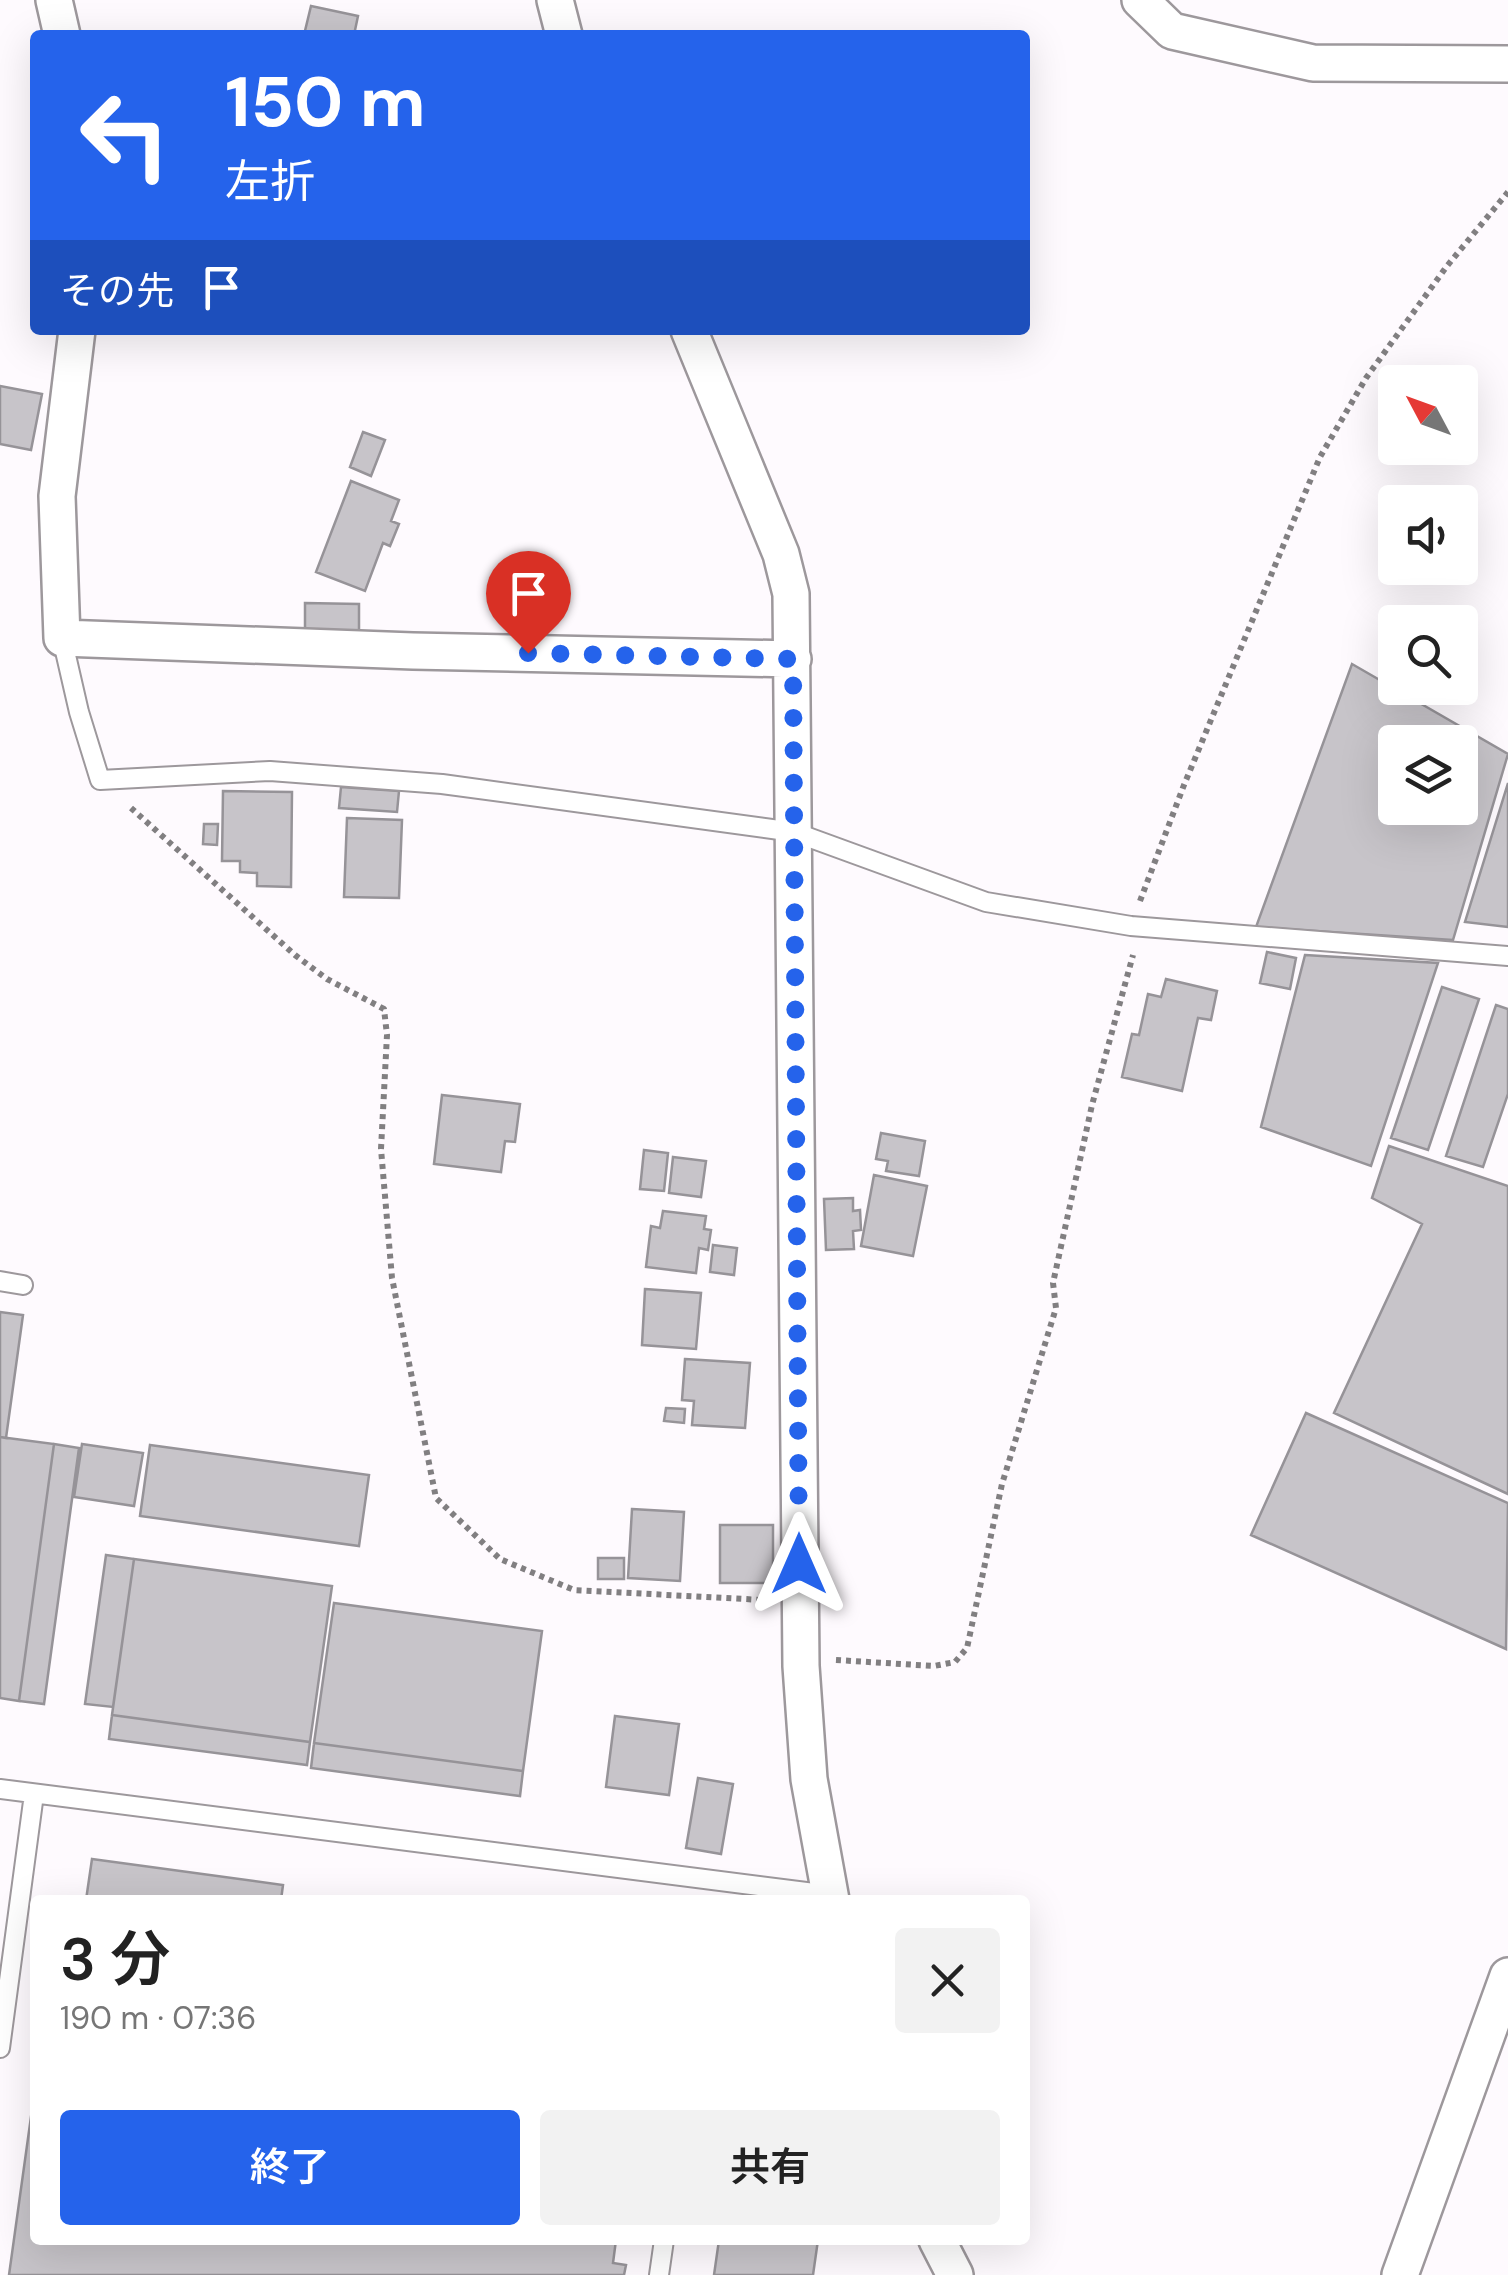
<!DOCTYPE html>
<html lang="ja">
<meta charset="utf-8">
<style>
body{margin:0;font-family:"DM Sans","Noto Sans JP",sans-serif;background:#f2f2f2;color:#222;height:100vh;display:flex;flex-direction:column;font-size:38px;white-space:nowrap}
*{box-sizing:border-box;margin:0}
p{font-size:32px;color:#767676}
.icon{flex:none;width:55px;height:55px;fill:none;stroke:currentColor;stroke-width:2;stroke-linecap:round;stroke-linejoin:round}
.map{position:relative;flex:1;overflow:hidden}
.details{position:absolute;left:30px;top:1895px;width:1000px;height:350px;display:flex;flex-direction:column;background:#fff;border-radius:10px;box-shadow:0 10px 40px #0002}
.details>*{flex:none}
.guide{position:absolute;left:30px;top:30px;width:1000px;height:305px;border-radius:10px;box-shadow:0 10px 40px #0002;background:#2563eb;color:#fff;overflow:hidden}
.needle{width:65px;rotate:311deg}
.tools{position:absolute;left:1378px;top:365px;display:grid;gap:20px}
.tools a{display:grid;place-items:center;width:100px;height:100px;border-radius:10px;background:#fff;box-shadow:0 10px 40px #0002;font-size:50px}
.pin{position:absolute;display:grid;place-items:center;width:85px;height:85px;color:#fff;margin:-102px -42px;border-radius:50% 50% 50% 0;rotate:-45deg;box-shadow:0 0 10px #0007}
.pin .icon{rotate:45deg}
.me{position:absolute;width:110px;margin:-55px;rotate:0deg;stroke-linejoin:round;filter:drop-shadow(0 0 8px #0008)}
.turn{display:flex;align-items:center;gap:35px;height:210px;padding:0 30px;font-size:45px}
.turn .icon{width:130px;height:130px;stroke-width:2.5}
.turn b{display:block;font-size:70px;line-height:85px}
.then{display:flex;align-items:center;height:95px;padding:0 30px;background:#0003;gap:20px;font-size:38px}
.round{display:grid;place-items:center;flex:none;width:105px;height:105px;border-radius:10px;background:#f2f2f2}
.summary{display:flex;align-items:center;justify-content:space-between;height:170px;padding:0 30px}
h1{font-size:60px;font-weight:600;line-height:75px}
.primary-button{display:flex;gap:20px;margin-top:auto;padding:20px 30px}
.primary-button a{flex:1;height:115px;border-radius:10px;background:#2563eb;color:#fff;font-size:40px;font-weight:600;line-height:115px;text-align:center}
.primary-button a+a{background:#f2f2f2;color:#222}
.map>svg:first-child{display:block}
</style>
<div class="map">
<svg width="1508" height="2275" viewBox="0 0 1508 2275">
<rect width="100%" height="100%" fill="#fefafe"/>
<path fill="#c7c4c9" stroke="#969398" stroke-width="2.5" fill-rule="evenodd" d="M311 6 358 16 354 35H304Z
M0 386 42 394 31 450 0 444Z
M363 432 385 440 371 476 350 467Z
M351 481 399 500 391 521 399 524 390 546 383 543 365 591 316 572Z
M305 603 359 604V635H305Z
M1352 664 1508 754 1453 940 1256 927ZM1395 742H1460V808H1395Z
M1508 783V927L1465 922Z
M341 787 399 791 397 812 339 808Z
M223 791 292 792 291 887 257 886V873L240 872V861H222Z
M347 818 402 820 399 898 344 897Z
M204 824H218L217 845 203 844Z
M1267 952 1296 958 1290 989 1260 983Z
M1305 955 1438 963 1371 1166 1261 1127Z
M1166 979 1217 991 1211 1020 1198 1018 1182 1091 1122 1077 1132 1034 1139 1035 1148 994 1161 997Z
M1442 987 1479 999 1428 1150 1391 1138Z
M1496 1005 1508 1009V1094L1483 1167 1446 1156Z
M442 1095 520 1104 515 1142 505 1141 501 1172 434 1164Z
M881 1133 925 1141 919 1176 886 1171 888 1161 876 1159Z
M1389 1146 1508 1186V1494L1334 1413 1422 1224 1372 1198Z
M644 1150 668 1153 664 1191 640 1189Z
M673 1157 706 1161 701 1197 669 1193Z
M874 1175 927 1186 913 1256 861 1246Z
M853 1198V1211L860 1210 861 1230 853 1231 854 1249 826 1250 824 1199Z
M663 1211 706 1216 704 1229 711 1230 708 1250 699 1248 696 1273 646 1267 651 1226 660 1228Z
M713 1245 737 1248 734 1275 710 1272Z
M645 1289 701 1293 696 1349 642 1345Z
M0 1312 23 1315 6 1438 0 1437Z
M685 1359 750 1363 745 1428 692 1425 694 1401 682 1400Z
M666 1408 685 1409 684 1423 664 1421Z
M1306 1413 1508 1503 1506 1649 1251 1535Z
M0 1437 54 1444 19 1701 0 1698Z
M54 1444 79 1448 44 1704 19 1701Z
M82 1444 143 1453 134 1506 74 1497Z
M150 1445 369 1475 359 1546 140 1516Z
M632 1509 684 1512 680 1581 628 1578Z
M720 1525H773V1583H720Z
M106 1555 134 1559 113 1707 85 1704Z
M598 1558H624V1579H598Z
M134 1559 332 1586 310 1742 112 1715Z
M334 1603 542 1631 523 1771 314 1743Z
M112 1715 310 1742 307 1765 109 1739Z
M615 1716 679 1724 669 1795 606 1787Z
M314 1743 523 1771 520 1796 311 1768Z
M698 1778 733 1784 721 1854 686 1848Z
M92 1859 283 1885 281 1900H86Z
M35 2088V2240H616L613 2263 626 2265 624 2275H9Z
M719 2240H818L813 2275H714Z"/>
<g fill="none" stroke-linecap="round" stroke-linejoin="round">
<g stroke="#9d989c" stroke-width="22">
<path id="service" d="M62 638 79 712 100 780 270 771 442 784 794 832 986 902 1131 926 1508 956
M0 1281 23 1285
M0 1789 830 1895
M0 2048 34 1794
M659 2275 664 2240"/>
</g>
<g stroke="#9d989c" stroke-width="40">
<path id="minor" d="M54 0 62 35
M555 0 564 35
M1140 0 1172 31 1313 63 1508 64
M77 330 57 496 62 638 413 651 793 659
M689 330 781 554 791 594 801 1666 809 1779 831 1900
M937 2240 955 2275
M1400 2275 1508 1976"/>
</g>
<path stroke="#817f81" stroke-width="6" stroke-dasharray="5 5" stroke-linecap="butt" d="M131 808 295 955 327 979 384 1009 387 1035 381 1149 392 1278 436 1498 500 1559 574 1590 763 1600
M1140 901 1184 785 1320 457 1366 378 1447 266 1508 192
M836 1660 934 1666 955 1662 967 1648 1002 1484 1056 1308 1053 1283 1092 1105 1133 955"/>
<use href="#service" stroke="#fff" stroke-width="18"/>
<use href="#minor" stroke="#fff" stroke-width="35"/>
</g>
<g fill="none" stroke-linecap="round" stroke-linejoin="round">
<path stroke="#2563eb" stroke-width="18" stroke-dasharray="0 32.4" d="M528 653 793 659 799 1564"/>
</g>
</svg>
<div class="tools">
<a><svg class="needle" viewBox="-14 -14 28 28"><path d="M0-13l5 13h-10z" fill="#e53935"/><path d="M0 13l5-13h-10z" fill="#767676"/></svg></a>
<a><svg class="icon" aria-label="sound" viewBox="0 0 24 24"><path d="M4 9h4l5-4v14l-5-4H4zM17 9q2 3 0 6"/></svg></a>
<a><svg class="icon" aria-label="search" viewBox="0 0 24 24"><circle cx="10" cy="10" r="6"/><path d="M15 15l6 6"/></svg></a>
<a><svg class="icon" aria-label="layers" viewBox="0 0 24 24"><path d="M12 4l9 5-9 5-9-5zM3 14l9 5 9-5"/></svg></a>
</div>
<div class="pin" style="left:528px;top:653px;background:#d93025"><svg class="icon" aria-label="arrive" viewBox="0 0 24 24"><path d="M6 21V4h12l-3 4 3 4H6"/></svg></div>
<svg class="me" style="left:799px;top:1564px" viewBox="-20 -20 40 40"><path d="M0-17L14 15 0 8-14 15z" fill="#2563eb" stroke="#fff" stroke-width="4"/></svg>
<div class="guide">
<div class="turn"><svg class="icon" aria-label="left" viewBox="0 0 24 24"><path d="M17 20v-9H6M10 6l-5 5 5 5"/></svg><div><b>150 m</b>左折</div></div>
<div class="then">その先<svg class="icon" aria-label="arrive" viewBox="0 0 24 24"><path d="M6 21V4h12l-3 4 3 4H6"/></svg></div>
</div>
<section class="details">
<div class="summary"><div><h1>3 分</h1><p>190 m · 07:36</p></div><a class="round"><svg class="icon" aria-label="close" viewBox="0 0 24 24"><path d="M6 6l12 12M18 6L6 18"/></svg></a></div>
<div class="primary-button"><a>終了</a><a>共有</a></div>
</section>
</div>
